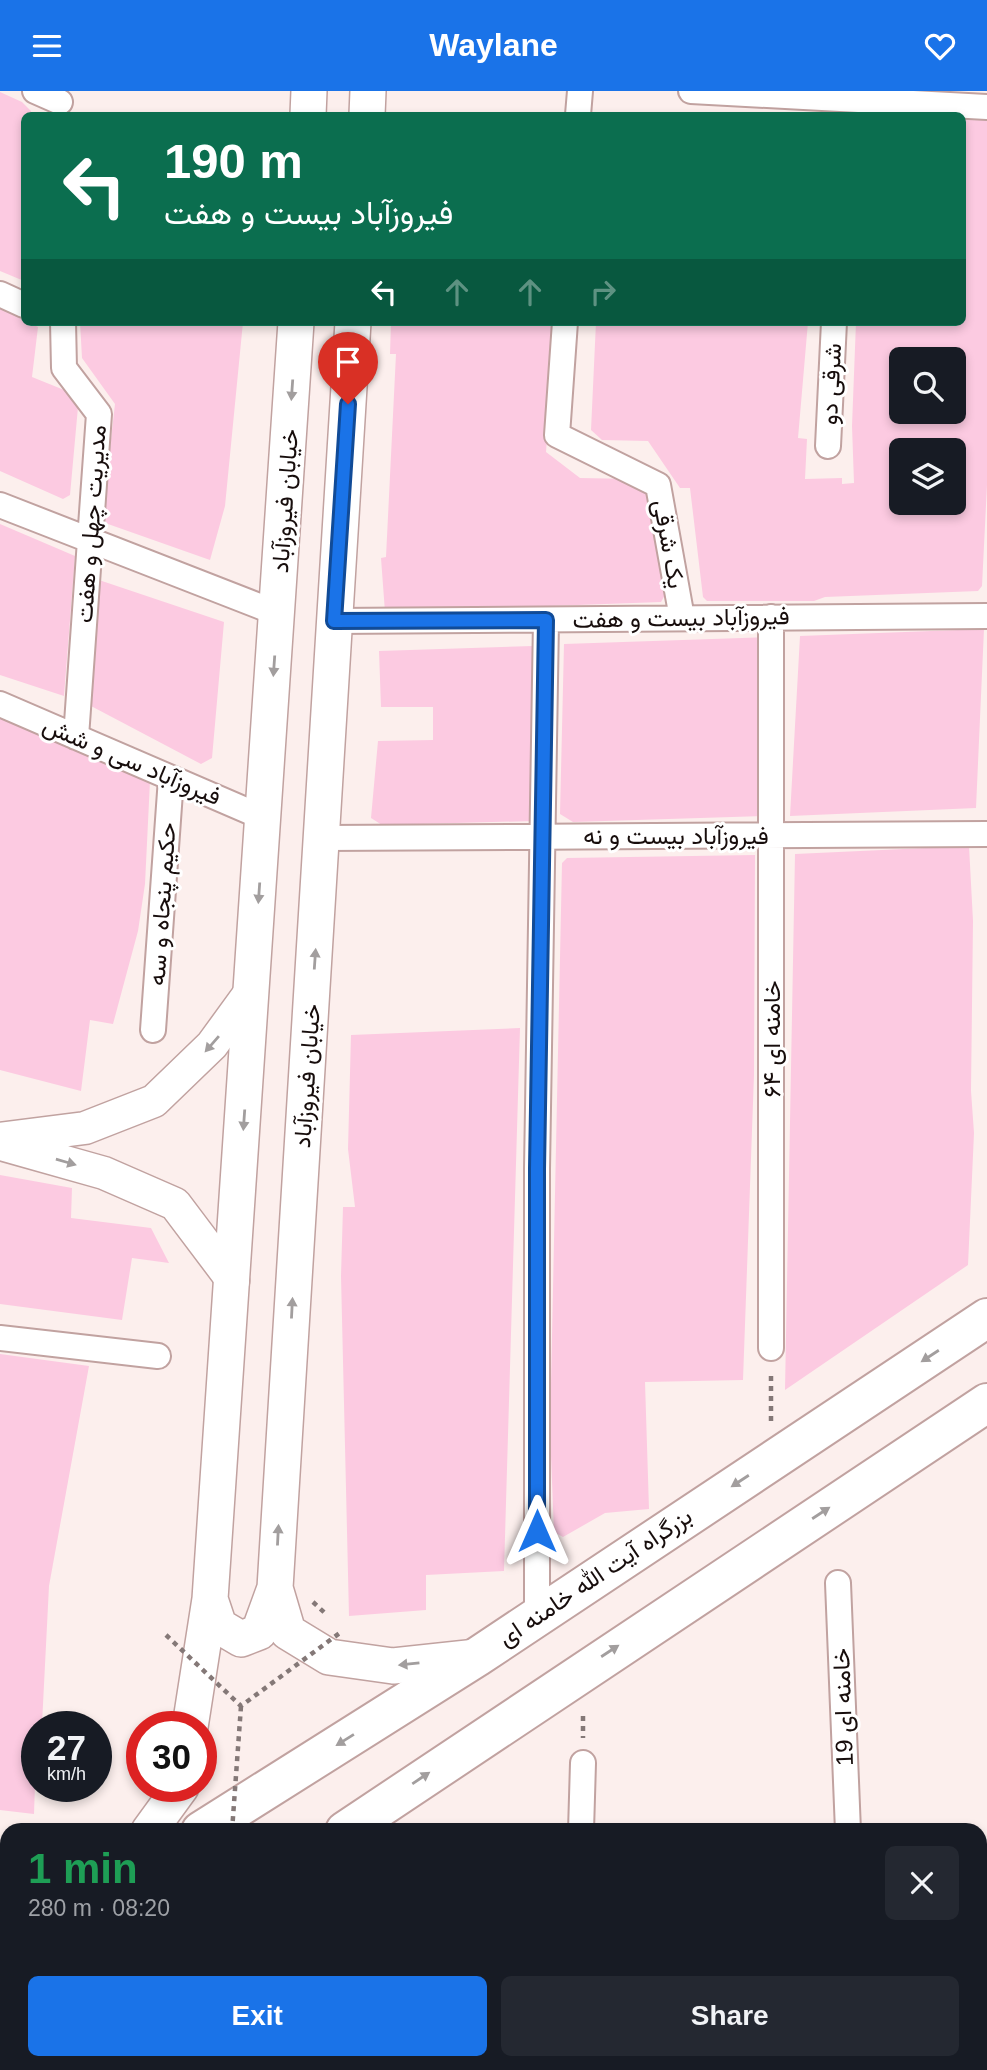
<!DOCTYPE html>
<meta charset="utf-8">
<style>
body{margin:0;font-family:Helvetica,Vazirmatn,sans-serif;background:#242831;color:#f1f3f6;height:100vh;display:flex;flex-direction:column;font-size:26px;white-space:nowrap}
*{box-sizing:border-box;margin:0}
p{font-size:23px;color:#9ea1a6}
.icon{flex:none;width:38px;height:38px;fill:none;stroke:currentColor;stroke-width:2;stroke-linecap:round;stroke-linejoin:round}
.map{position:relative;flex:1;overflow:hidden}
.side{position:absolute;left:0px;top:1732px;width:987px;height:247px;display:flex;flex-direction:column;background:#171b24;border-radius:21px 21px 0 0;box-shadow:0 4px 10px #0003}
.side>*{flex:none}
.top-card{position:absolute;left:21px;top:21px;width:945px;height:214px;border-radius:10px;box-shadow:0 4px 10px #0003;background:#0b6e4f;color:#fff;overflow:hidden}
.tools{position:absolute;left:889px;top:256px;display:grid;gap:14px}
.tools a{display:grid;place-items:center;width:77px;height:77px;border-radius:10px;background:#171b24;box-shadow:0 4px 10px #0003;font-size:35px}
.speed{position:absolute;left:21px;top:1620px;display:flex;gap:14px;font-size:35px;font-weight:700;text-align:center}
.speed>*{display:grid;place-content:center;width:91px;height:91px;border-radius:50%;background:#171b24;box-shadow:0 4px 10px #0003;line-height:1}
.speed small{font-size:18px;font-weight:400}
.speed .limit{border:10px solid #d22;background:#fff;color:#111}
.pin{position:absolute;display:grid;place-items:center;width:60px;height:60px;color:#fff;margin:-72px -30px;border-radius:50% 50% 50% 0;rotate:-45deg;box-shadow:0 0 7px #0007}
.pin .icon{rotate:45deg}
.me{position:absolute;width:77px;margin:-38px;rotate:0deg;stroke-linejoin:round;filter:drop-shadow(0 0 5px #0008)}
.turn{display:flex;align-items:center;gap:24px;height:147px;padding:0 28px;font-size:32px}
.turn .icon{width:91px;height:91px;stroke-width:2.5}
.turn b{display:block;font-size:49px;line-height:60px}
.lanes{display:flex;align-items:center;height:66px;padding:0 28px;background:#0003;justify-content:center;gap:35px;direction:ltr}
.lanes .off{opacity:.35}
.round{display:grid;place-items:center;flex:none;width:74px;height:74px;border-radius:10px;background:#242831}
.headline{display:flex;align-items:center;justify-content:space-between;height:119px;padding:0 28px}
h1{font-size:42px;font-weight:700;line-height:52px;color:#1e9e55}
.cta{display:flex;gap:14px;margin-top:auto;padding:14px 28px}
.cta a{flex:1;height:80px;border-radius:10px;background:#1a73e8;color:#fff;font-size:28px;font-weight:700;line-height:80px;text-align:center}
.cta a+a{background:#242831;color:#f1f3f6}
header{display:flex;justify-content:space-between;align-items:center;height:91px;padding:0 28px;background:#1a73e8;color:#fff;font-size:32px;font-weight:700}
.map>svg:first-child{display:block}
</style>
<header><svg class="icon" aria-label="menu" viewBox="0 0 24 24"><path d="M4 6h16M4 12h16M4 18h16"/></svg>Waylane<svg class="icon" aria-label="heart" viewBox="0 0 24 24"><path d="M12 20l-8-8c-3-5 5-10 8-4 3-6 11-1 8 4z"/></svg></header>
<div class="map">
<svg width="987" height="1979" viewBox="0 0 987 1979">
<rect width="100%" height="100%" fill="#fcefed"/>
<path fill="#fccae1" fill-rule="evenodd" d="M0 1 22 11 31 20V24H24V190L0 180Z
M987 21V394L982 495 978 500 825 506 814 510H707L703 506 690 397H680L648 350 602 349 591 339 596 231H808L798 347 807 348 805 388 842 387V393L854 392 852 335 856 231H962V24L909 22ZM901 268H954V320H901ZM901 359H954V411H901Z
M0 217 38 236 32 286 79 305 70 404 63 408 0 380Z
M80 231H243L225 415 210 469 108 433 102 426 115 313 82 267Z
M391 231H556L546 361 580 387 633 388 651 405 665 504 661 511 385 521 381 467 386 466 396 263H390Z
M0 433 75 465 64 605 0 584Z
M96 488 224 531 212 667 201 673 91 615 88 609Z
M984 538 976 717 790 725 800 545Z
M769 546 767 725 573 731 560 723 564 553Z
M533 555V730L382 734 371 727 378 650 433 649V616H381L379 560Z
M0 627 62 650 150 690 145 793 138 840 113 933 90 929 81 1000 0 979Z
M969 755 973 830 971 1000 974 1042 968 1174 785 1299 795 763Z
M755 764 754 984 743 1289 645 1291 649 1418 605 1422 563 1446 554 1441 550 1340 562 772 567 767Z
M520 937 504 1480 426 1484V1519L349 1525 341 1185 343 1116H355L348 1058 351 944Z
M0 1084 72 1097 71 1127 151 1137 169 1172 132 1167 122 1229 0 1213Z
M0 1263 89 1275 49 1495 42 1633 41 1636H37L34 1723 0 1719Z"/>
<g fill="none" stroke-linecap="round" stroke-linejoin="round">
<g stroke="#c1a2a0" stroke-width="28">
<path id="minor" d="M35 0 60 11
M691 0 987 16
M578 24 580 0
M0 203 24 214
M63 231 64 277 99 323 76 646
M565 231 557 344 658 394 682 527
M828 355 834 231
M0 414 277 522
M334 530 987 525
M0 613 264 727
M324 747 987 743
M153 939 171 687
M0 1247 158 1265
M771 1257V526
M838 1492 848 1740
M537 1523V1078L546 529
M581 1740 583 1672
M858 1972V1979
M574 1979V1972"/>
</g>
<g stroke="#c1a2a0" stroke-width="35">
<path id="tertiary" d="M0 1048 85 1037 154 1010 212 954 252 899
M1 1053 104 1082 175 1113 233 1190
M161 1972 167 1979
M264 1979 265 1972"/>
</g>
<g stroke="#c1a2a0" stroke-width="38">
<path id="secondary" d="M308 24 309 0
M367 24 368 0
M353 231 275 1497 288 1541 329 1566 393 1575 477 1566
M210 1508 219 1535 241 1548 259 1541 275 1497
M190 1636 210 1508 296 231
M149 1740 181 1696"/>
</g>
<g stroke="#c1a2a0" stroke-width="42">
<path id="trunk" d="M201 1740 477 1566 987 1227
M345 1740 987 1312
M0 1866 7 1861
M0 1963 7 1958"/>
</g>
<path stroke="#847877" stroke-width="4.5" stroke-dasharray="5 5" stroke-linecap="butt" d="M771 1330V1283
M313 1511 327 1524
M583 1625V1647"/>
<use href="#minor" stroke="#fff" stroke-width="24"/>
<use href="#tertiary" stroke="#fff" stroke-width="32"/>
<use href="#secondary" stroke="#fff" stroke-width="35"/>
<use href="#trunk" stroke="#fff" stroke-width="38"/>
<path stroke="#847877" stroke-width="4.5" stroke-dasharray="5 5" stroke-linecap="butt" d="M166 1544 241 1615 341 1541
M232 1740 241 1615"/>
</g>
<defs><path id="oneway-solid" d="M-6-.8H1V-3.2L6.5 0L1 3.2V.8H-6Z" transform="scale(1.75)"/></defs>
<g fill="#a29e9e">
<use href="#oneway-solid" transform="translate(292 299) rotate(94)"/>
<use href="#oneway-solid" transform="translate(274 575) rotate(94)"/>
<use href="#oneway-solid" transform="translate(259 802) rotate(94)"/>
<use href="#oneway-solid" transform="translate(315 868) rotate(-86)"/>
<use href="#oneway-solid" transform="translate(212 953) rotate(131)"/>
<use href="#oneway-solid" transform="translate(244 1029) rotate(94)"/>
<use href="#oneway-solid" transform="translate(66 1071) rotate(16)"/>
<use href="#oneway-solid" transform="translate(292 1217) rotate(-87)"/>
<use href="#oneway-solid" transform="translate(930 1265) rotate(147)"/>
<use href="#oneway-solid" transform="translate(740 1390) rotate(147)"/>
<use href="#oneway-solid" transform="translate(821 1422) rotate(-33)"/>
<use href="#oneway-solid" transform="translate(278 1444) rotate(-87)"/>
<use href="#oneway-solid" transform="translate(610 1560) rotate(-33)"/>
<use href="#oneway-solid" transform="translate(409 1573) rotate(174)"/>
<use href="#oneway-solid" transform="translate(345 1649) rotate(148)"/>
<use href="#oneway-solid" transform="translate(421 1687) rotate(-34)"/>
</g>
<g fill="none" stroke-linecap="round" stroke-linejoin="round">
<g stroke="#114b97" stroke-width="18">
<path id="route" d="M348 313 334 530 546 529 537 1078V1440"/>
</g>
<use href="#route" stroke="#1a73e8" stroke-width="12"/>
</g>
<g text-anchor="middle" stroke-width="6" stroke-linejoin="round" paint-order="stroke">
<g font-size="24" fill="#170d0c" stroke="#fff">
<text transform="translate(831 293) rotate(-87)" y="8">شرقی دو</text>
<text transform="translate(285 410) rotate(-86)" y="8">خیابان فیروزآباد</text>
<text transform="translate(91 433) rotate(-86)" y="8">مدیریت چهل و هفت</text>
<text transform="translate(669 453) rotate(80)" y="8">یک شرقی</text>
<text transform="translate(681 527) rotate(-1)" y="8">فیروزآباد بیست و هفت</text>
<text transform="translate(132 670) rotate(23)" y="8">فیروزآباد سی و شش</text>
<text x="676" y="753">فیروزآباد بیست و نه</text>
<text transform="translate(162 813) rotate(-86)" y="8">حکیم پنجاه و سه</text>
<text transform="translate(772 948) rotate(-90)" y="8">خامنه ای ۶۴</text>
<text transform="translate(307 985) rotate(-86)" y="8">خیابان فیروزآباد</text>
<text transform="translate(595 1486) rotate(-34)" y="8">بزرگراه آیت الله خامنه ای</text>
<text transform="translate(843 1616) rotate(-92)" y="8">خامنه ای 19</text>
</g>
</g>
</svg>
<div class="tools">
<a><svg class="icon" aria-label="search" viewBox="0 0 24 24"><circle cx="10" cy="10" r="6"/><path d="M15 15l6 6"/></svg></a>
<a><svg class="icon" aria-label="layers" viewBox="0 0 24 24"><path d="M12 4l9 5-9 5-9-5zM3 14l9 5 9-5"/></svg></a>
</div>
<div class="speed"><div>27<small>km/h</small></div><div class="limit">30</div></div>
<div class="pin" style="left:348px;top:313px;background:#d93025"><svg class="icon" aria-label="arrive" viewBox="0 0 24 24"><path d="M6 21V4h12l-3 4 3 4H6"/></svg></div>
<svg class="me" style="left:537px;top:1440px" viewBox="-20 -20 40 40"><path d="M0-17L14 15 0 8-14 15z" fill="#1a73e8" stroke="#fff" stroke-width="4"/></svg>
<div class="top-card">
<div class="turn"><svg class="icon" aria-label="left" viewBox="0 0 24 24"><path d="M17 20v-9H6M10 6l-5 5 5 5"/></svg><div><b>190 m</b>فیروزآباد بیست و هفت</div></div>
<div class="lanes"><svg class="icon" aria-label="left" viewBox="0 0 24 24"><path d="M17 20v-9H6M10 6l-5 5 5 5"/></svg><svg class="icon off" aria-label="ahead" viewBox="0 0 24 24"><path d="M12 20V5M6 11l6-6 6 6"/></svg><svg class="icon off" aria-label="ahead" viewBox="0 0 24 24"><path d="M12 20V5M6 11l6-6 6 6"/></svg><svg class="icon off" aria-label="right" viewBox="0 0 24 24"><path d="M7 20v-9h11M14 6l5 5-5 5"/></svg></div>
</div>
<section class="side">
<div class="headline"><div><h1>1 min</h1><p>280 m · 08:20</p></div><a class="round"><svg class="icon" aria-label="close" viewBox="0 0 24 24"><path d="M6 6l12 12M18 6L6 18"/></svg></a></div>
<div class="cta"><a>Exit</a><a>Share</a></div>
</section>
</div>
